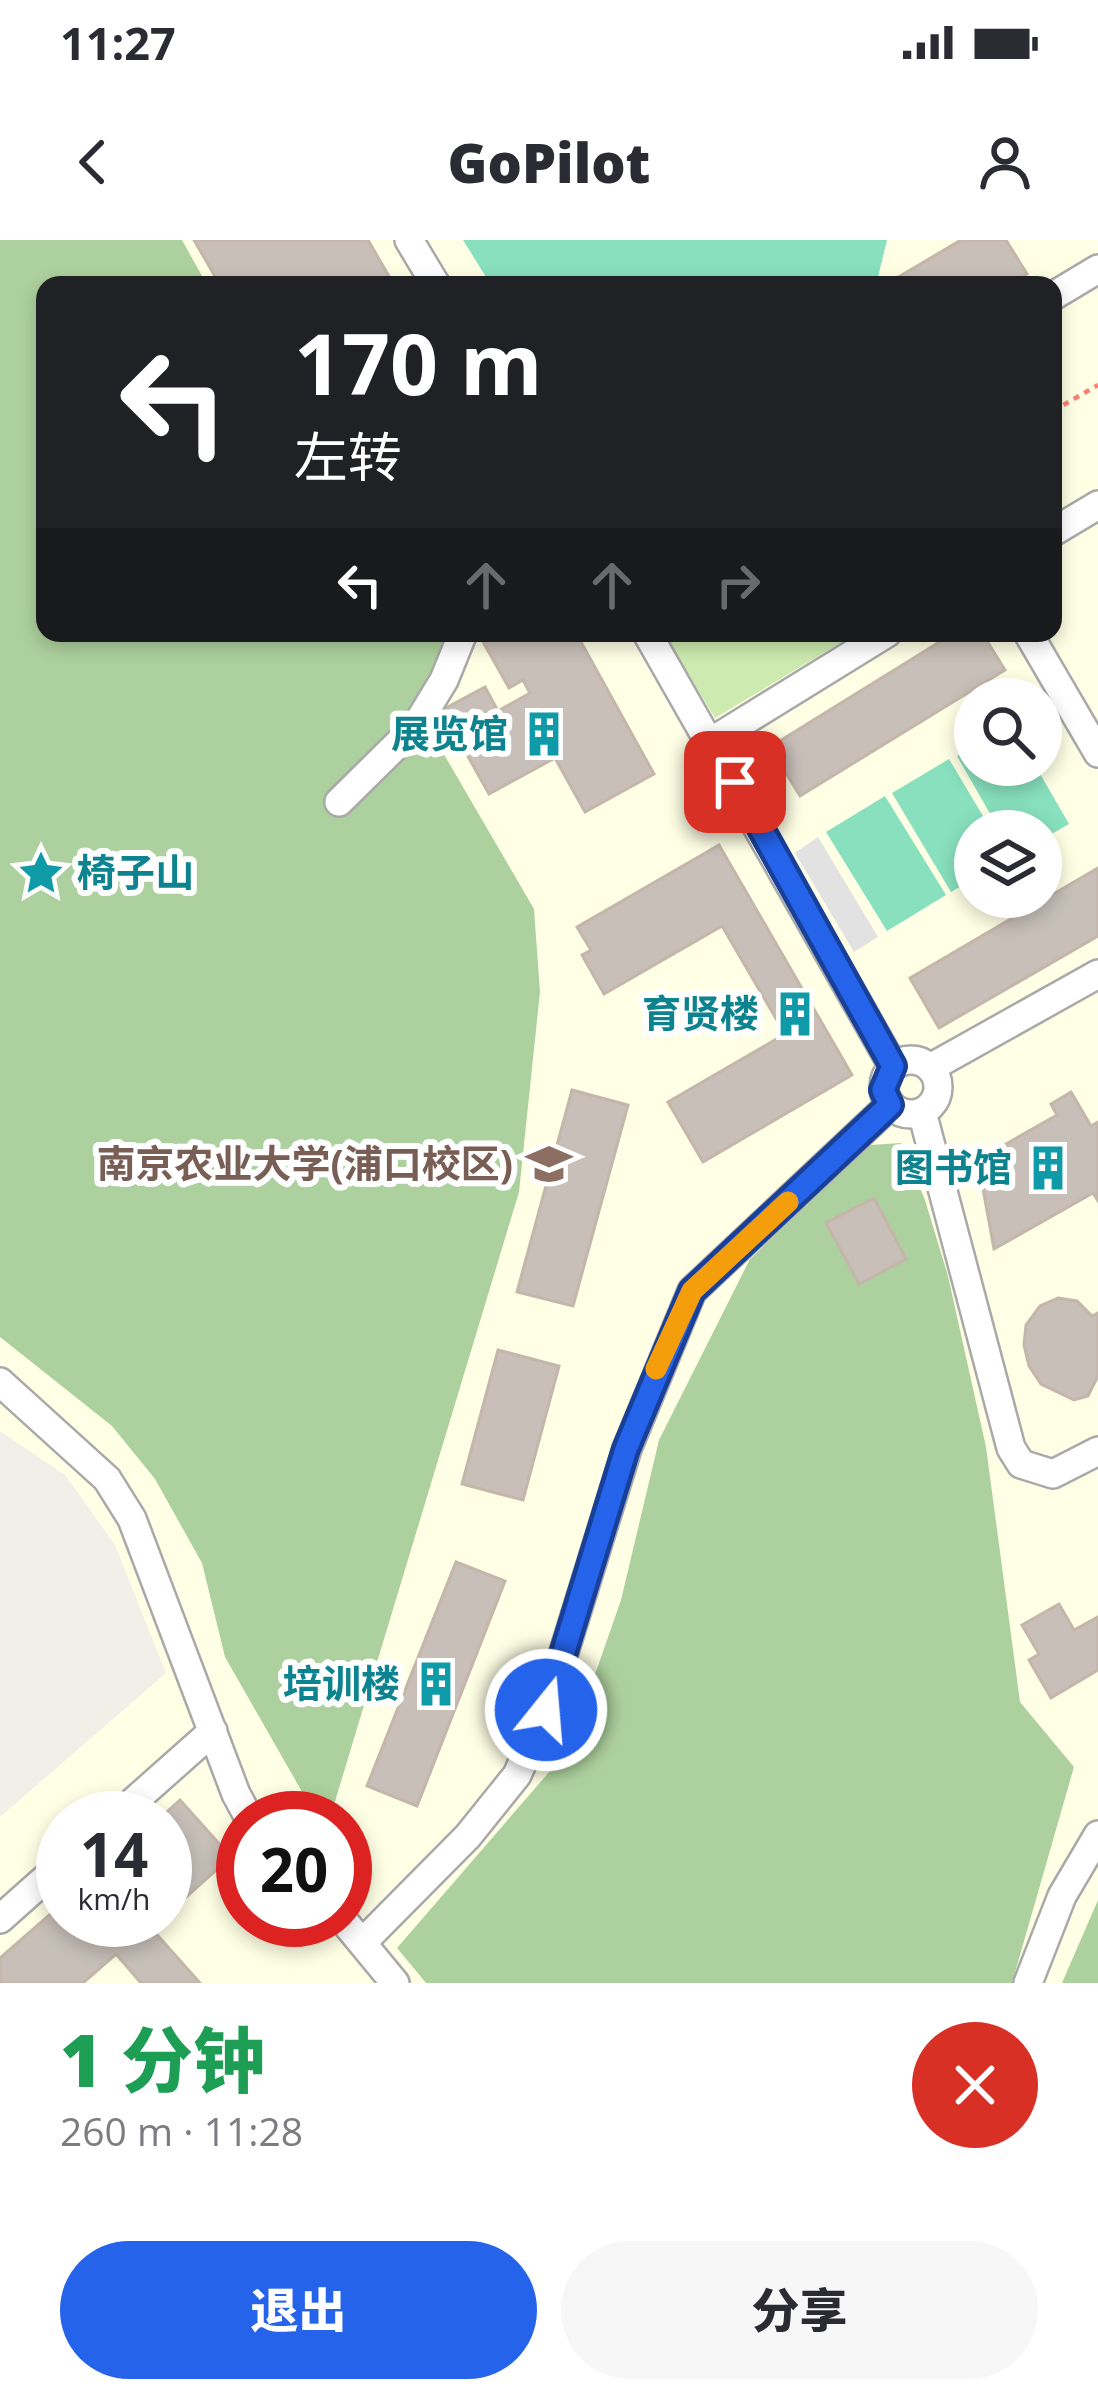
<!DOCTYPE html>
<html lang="zh">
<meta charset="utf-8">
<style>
body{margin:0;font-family:"Open Sans","Noto Sans SC",sans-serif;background:#f7f7f7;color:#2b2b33;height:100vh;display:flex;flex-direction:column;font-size:45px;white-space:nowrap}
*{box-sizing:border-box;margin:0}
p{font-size:39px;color:#7c7c81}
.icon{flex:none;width:66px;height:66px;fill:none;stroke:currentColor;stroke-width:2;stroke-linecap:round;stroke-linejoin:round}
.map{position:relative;height:1743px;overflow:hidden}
.sheet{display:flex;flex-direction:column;background:#fff;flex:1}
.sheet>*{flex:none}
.hud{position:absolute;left:36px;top:36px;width:1026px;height:366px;border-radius:24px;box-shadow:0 6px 18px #0003;background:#202124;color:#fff;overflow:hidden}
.buttons{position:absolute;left:954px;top:438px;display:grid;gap:24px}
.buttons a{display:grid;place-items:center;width:108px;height:108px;border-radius:50%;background:#fff;box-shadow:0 6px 18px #0003;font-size:60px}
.speed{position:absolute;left:36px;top:1551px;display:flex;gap:24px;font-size:60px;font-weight:700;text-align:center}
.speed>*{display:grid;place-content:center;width:156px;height:156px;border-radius:50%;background:#fff;box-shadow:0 6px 18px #0003;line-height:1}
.speed small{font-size:30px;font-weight:400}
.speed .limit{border:18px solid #d22;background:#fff;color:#111}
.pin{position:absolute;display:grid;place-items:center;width:102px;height:102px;color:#fff;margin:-51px;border-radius:24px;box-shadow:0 6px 18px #0006}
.me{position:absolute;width:132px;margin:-66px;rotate:17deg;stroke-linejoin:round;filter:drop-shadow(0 0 9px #0008)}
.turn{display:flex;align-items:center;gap:42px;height:252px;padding:0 60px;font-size:54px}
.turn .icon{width:156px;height:156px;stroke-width:2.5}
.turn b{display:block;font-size:84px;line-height:102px}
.lanes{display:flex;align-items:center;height:114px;padding:0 60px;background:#0003;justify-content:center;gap:60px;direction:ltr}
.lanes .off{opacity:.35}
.round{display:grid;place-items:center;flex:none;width:126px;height:126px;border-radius:63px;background:#f7f7f7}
.overview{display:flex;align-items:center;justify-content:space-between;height:204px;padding:0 60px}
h1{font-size:72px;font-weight:800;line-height:90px;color:#1e9e55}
.cta{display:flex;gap:24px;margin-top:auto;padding:24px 60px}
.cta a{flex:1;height:138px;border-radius:72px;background:#2563eb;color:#fff;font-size:48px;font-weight:800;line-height:138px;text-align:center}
.cta a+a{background:#f7f7f7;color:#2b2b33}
.status{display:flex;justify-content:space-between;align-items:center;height:84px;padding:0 60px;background:#fff;direction:ltr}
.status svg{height:33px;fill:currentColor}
header{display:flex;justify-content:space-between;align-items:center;height:156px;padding:0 60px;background:#fff;font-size:54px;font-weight:800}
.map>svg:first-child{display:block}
</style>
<div class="status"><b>11:27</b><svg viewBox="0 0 49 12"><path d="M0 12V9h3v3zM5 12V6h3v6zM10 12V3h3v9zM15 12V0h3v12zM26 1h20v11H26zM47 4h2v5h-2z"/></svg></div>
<header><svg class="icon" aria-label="back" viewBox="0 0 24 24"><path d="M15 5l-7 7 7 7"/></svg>GoPilot<svg class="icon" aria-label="person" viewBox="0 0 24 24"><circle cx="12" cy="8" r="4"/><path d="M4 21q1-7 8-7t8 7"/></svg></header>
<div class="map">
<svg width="1098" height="1743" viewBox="0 0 1098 1743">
<rect width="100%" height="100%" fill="#f2efe9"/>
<path fill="#ffffe5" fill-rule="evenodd" d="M0 0H1098V1743H0V1577L166 1433 115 1305 66 1236 0 1191ZM45 45H1053V393H45ZM975 459H1041V525H975ZM975 591H1041V657H975ZM63 1578H165V1680H63ZM243 1578H345V1680H243Z"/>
<path fill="#cdebb0" d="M663 393H857L715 478Z"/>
<path fill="#add19e" d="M0 0H182L207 45H45V393H453L417 468 534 669 540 752 519 952 330 1578H317L225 1417 202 1323 155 1239 112 1186 0 1097Z
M901 903 925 960 948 1036 986 1207 1020 1462 1074 1527 1012 1743H426L397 1708 569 1509 621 1360 659 1200 750 1019 870 905Z
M1098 1660V1743H1062Z"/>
<path fill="#88e0be" d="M463 0H887L876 45H491Z
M975 506V525H1035L1069 584 1041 600V591H1000L957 516Z
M949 519 992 591H975V638L951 652 892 553Z
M885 556 946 655 887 691 826 592Z"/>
<path fill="#e2e2e2" d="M818 597 878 697 854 712 795 613Z"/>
<path fill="#c7bfb8" stroke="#c4b6ab" stroke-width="3" d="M194 0H368L394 45H220Z
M961 0H1006L1027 34 1008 45H885Z
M478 393H576L654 534 585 572 555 518 489 554 442 470 485 447 498 471 530 453 523 440 509 448Z
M954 393H982L1005 430 800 556 770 507Z
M719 605 852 835 703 922 668 862 785 794 722 686 604 754 582 715 591 710 577 687Z
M1098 628V696L939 788 910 738Z
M572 850 628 865 573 1066 517 1052Z
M1071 852 1091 886 1098 882V961L1093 953 994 1009 981 938 1014 918 1006 904 1057 875 1051 864Z
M874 958 906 1019 859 1044 826 983Z
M1058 1058 1077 1061 1092 1076 1098 1073V1136L1088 1156 1074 1160 1041 1144 1029 1126 1024 1105 1026 1085 1040 1066Z
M498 1110 559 1126 523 1260 462 1244Z
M456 1322 505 1341 417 1566 367 1546Z
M1059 1364 1074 1390 1098 1377V1430L1051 1458 1029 1420 1039 1414 1022 1385Z
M180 1560 231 1617 165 1676V1578H160Z
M63 1663V1680H160L151 1688 200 1743H141L116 1714 83 1743H0V1718Z"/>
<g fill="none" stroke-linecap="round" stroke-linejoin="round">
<g stroke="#a9a9a9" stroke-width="32">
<path id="minor" d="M409 0 436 45
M1053 56 1098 29
M1053 292 1098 265
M647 393 893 826
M1028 393 1098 513
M712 501 887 393
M339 562 416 486 444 440 463 393
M884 847a27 27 0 1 1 54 0a27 27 0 1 1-54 0Z
M930 828 1098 734
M922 872 1011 1208 1021 1224 1053 1234 1098 1211
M0 1142 107 1239 132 1279 236 1554 249 1578
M115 1578 213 1491
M0 1679 63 1623
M343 1680 395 1743
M363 1702 468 1596 517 1535 546 1470 627 1209 692 1051 890 865
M1028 1743 1062 1656 1098 1595"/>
</g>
<path stroke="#fa8072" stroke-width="4.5" stroke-dasharray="6 6" stroke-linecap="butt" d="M1053 171 1098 145"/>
<use href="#minor" stroke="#fff" stroke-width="27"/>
</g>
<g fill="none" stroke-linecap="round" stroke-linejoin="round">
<g stroke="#184099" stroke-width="30">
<path id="route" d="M546 1470 626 1209 692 1051 890 865 883 850 893 826 735 542"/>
</g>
<use href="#route" stroke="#2563eb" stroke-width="21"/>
<path stroke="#f59e0b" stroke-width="21" d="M656 1129 692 1051 788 962"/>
</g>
<defs>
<g id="building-bare" transform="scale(3.6)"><path d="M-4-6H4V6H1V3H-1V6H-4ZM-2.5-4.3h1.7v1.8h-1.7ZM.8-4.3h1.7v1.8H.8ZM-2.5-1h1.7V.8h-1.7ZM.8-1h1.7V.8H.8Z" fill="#0f9aa8" stroke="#fff" stroke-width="2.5" paint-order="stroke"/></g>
<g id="sight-bare" transform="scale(3.6)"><path d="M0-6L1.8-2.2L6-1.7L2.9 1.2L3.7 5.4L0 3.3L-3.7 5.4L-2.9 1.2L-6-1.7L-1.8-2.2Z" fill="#0f9aa8" stroke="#fff" stroke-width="2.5" paint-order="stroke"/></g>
<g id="university-bare" transform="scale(3.6)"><path d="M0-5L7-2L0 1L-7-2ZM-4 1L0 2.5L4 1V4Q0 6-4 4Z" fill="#8d6e63" stroke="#fff" stroke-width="2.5" paint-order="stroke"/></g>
</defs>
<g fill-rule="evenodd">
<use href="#building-bare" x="544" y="494"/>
<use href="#sight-bare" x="41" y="633"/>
<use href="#building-bare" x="795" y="774"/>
<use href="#university-bare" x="549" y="924"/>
<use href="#building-bare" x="1048" y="928"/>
<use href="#building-bare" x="436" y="1444"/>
</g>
<g text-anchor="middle" stroke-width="12" stroke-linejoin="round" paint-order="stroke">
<g font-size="39" font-weight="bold" fill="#0d838f" stroke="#fff" text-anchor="end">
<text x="508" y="508">展览馆</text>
<text x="77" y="647" text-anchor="start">椅子山</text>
<text x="759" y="788">育贤楼</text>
<text x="1012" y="942">图书馆</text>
<text x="400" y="1458">培训楼</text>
</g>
<g font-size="39" font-weight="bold" fill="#785e54" stroke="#fff" text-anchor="end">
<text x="513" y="938">南京农业大学(浦口校区)</text>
</g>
</g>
</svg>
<div class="buttons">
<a><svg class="icon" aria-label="search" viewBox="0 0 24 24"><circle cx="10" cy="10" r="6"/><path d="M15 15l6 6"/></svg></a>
<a><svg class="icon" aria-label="layers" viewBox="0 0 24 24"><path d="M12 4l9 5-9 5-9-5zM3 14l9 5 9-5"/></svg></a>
</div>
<div class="speed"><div>14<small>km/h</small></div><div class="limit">20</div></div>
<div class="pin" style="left:735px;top:542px;background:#d93025"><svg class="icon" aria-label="arrive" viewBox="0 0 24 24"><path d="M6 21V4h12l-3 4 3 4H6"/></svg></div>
<svg class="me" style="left:546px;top:1470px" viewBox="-20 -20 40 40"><circle r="17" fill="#2563eb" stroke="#fff" stroke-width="3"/><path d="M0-11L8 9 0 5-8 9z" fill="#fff"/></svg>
<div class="hud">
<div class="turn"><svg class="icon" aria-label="left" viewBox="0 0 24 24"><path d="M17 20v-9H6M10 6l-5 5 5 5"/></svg><div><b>170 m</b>左转</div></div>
<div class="lanes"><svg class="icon" aria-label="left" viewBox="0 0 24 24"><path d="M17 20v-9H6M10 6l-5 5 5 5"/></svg><svg class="icon off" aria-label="ahead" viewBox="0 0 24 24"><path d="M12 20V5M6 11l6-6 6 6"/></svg><svg class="icon off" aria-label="ahead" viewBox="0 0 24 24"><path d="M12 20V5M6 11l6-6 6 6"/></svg><svg class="icon off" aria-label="right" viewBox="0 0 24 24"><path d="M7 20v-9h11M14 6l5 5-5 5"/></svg></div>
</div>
</div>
<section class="sheet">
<div class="overview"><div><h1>1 分钟</h1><p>260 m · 11:28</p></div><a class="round" style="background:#d93025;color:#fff"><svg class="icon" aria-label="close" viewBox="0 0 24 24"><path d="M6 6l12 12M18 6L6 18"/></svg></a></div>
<div class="cta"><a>退出</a><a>分享</a></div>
</section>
